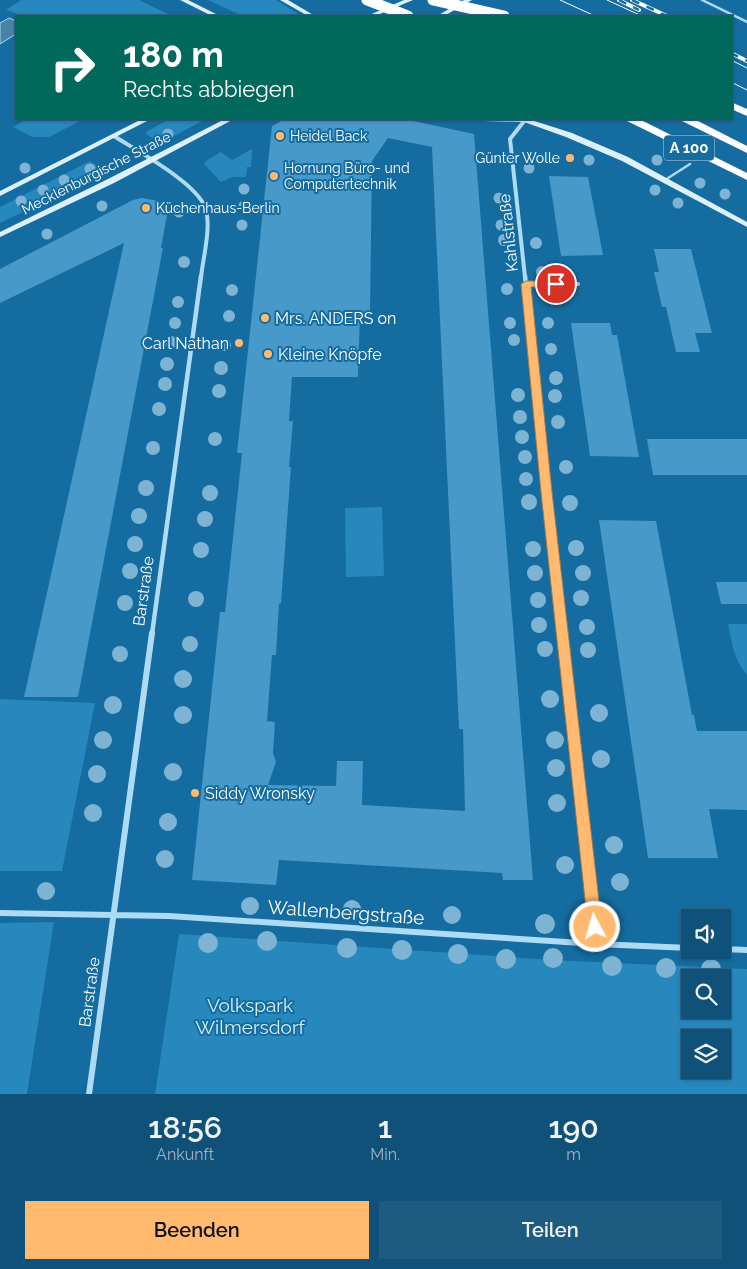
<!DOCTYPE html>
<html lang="de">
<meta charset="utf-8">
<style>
body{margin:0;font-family:Raleway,sans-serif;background:#1d5b80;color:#f1f3f6;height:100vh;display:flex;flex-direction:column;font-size:19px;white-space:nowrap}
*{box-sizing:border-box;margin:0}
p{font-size:16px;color:#9bb5c6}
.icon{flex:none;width:28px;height:28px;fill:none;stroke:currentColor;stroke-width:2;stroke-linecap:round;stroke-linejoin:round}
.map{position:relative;height:1094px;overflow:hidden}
.drawer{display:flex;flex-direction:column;background:#0f5178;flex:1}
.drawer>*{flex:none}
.top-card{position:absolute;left:15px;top:15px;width:718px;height:105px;border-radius:0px;box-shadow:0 1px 4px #0004,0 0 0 1px #2f688a;background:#00695c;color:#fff;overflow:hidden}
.buttons{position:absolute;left:681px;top:909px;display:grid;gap:10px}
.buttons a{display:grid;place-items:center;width:50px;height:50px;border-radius:0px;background:#0f5178;box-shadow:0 1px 4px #0004,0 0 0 1px #2f688a;font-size:25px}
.pin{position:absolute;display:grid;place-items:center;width:42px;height:42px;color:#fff;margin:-21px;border:2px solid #fff;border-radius:50%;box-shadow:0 1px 5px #0007}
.me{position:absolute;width:55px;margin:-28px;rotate:354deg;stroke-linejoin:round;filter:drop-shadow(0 0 4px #0008)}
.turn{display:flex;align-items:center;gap:18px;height:105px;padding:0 25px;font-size:22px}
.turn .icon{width:65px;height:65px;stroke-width:2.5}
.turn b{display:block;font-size:35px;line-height:42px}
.eta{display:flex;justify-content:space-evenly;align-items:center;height:85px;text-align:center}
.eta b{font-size:30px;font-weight:600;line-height:35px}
.cta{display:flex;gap:10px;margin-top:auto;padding:10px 25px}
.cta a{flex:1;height:58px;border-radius:0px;background:#ffba70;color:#111;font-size:20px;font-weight:600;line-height:58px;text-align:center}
.cta a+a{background:#1d5b80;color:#f1f3f6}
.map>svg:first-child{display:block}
</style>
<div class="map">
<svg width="747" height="1094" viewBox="0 0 747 1094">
<rect width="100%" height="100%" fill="#146ca0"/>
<path fill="#2788bd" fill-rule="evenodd" d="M21 0H139L172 16H24L6 10Z
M208 0H276L301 16H243Z
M27 119H84L49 137H32L13 127Z
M170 119H206L163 142H159L146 134 147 131Z
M252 149 251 167H247L246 177H232L221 182 204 164 207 160 221 152 232 160Z
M90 161 106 172 0 223V207Z
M382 507 384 576 346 577 345 508Z
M728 624H747V675C734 660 732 643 728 624Z
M0 699 95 703 62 871H0Z
M54 922 27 1094H0V923Z
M179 934 552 960 747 969V1094H155ZM690 978H722V1010H690ZM690 1038H722V1070H690Z"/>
<path fill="#4884a7" stroke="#9fd9f7" d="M9 18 16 21V34L0 44V23Z"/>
<path fill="#4699c8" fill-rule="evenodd" d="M285 119H404L474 134 533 880H503L502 873 279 860 276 885 192 880 220 612H225L242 453H237L272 126ZM388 138 432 147 459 729H463L465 811 362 805 363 761H337L336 786 268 785 276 762 273 753 275 722 267 721 272 655H276L279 604 281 603 291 467H289L293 421H289L292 377H358L360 312 370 313 372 161Z
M549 176 588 177 603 255 561 256Z
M142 198 159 201 168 209 161 248H163L78 697H24L124 243 0 303V269L133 200Z
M654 249H691L712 333H695L700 352H676L666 307H662L654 272H659Z
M571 323H610L612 335H617L639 457 590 456Z
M647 439H747V475H653Z
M599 520 656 521 692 715H694L697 731H747V810L709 809 718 858H648Z
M716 582H747V604H721Z"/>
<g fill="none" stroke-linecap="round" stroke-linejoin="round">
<path stroke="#addbf4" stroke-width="2.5" d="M702 0 747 22
M665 180 690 164"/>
<path stroke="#addbf4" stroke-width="4" d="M526 284H578"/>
<path stroke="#addbf4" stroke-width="4" d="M114 136C137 151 195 182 205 207 212 225 203 258 201 277
M525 277 510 139 525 120"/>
<path stroke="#addbf4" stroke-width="4.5" d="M525 276 563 634
M152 634 201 276"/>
<path stroke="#addbf4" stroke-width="6" d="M563 633 597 944
M0 913 169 916 597 944 690 948
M722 949 747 950
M89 1094 152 633"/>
<path fill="#ddf1fd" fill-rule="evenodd" d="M180 0H188L220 16H212Z
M280 0H288L315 16H308Z
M404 0H413L375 16H367Z
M464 0H472L444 16H437Z
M142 119H151L0 196V191Z
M225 119H234L114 183 0 237V232L108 179Z
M478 119H528L572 133 628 157 747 222V227L622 161 566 137 524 122 482 121Z"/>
<path fill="#fff" fill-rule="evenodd" d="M731 102 747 109V116L731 109Z
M626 119H639L747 173V180L627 121Z
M681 119H694L747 146V153L682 121Z"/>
<path stroke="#fff" stroke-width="1" d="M560 0 595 16
M607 0 642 16
M731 60 747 68
M731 82 747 90"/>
<g stroke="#fff" stroke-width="4">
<path id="rail" d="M619 0 639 10
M632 0 667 16
M731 53 747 61"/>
</g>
<use href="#rail" stroke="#146ca0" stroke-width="2.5" stroke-dasharray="8" stroke-linecap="butt"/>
<path stroke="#fff" stroke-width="11" d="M367 0 408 16
M433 0 504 16"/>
</g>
<g fill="#7eb4d3">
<circle cx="168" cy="134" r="5.5"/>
<circle cx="589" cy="160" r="5.5"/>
<circle cx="657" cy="160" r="5.5"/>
<circle cx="25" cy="168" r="5.5"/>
<circle cx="529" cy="168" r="5.5"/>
<circle cx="90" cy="169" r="5.5"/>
<circle cx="64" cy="180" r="5.5"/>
<circle cx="700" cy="183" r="5.5"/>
<circle cx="244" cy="189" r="5.5"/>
<circle cx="43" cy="190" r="5.5"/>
<circle cx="655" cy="190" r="5.5"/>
<circle cx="725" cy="194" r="5.5"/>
<circle cx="499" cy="198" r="5.5"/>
<circle cx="21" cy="201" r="5.5"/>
<circle cx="678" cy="203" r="5.5"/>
<circle cx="102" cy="206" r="5.5"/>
<circle cx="244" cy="206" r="5.5"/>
<circle cx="179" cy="212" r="5.5"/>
<circle cx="242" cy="225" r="5.5"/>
<circle cx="501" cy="225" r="5.5"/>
<circle cx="47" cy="234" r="5.5"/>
<circle cx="504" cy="240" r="6"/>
<circle cx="536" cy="243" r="6"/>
<circle cx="184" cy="262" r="6"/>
<circle cx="542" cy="272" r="6"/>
<circle cx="507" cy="289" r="6"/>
<circle cx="232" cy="290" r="6"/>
<circle cx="546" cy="295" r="6"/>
<circle cx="178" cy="302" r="6"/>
<circle cx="229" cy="316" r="6"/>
<circle cx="175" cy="323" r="6"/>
<circle cx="510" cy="323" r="6"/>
<circle cx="548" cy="323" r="6"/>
<circle cx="514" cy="340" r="6"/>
<circle cx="171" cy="342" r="6"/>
<circle cx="225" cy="345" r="6"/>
<circle cx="551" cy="349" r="6"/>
<circle cx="167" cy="364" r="7"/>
<circle cx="221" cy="368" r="7"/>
<circle cx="556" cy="378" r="7"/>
<circle cx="165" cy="384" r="7"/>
<circle cx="219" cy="391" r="7"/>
<circle cx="518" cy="395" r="7"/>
<circle cx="555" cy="396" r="7"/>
<circle cx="159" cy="409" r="7"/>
<circle cx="520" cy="417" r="7"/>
<circle cx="558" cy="422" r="7"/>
<circle cx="522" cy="437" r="7"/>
<circle cx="215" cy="439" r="7"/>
<circle cx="153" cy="448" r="7"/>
<circle cx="525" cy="457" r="7"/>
<circle cx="566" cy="467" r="7"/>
<circle cx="526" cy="479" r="7"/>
<circle cx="146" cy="488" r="8"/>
<circle cx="210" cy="493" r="8"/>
<circle cx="529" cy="502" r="8"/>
<circle cx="570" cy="503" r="8"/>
<circle cx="139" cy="516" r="8"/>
<circle cx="205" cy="519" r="8"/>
<circle cx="135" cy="544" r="8"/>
<circle cx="576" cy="548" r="8"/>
<circle cx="533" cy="549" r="8"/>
<circle cx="201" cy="550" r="8"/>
<circle cx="130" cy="571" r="8"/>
<circle cx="535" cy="573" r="8"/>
<circle cx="583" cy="573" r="8"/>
<circle cx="581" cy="598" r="8"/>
<circle cx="196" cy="599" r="8"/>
<circle cx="538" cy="600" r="8"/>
<circle cx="125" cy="603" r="8"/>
<circle cx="539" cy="625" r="8"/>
<circle cx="587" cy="627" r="8"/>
<circle cx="190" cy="644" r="8"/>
<circle cx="545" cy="649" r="8"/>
<circle cx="588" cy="650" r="8"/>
<circle cx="120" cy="654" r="8"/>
<circle cx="183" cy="679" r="9"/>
<circle cx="550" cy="699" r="9"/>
<circle cx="113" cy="705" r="9"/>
<circle cx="599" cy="713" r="9"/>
<circle cx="183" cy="715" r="9"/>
<circle cx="103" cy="740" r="9"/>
<circle cx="555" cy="740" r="9"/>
<circle cx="601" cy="759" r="9"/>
<circle cx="556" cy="768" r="9"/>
<circle cx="173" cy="772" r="9"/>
<circle cx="97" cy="774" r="9"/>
<circle cx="557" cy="803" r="9"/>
<circle cx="93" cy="813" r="9"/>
<circle cx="168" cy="822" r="9"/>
<circle cx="614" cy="845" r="9"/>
<circle cx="165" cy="859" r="9"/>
<circle cx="565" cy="865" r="9"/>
<circle cx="620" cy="882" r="9"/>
<circle cx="46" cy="891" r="9"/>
<circle cx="250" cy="906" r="9"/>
<circle cx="352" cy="909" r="9"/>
<circle cx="452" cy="915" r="9"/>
<circle cx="545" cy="924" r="10"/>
<circle cx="267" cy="941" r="10"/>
<circle cx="208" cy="943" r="10"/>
<circle cx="347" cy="948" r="10"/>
<circle cx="402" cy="950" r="10"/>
<circle cx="458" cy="954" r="10"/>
<circle cx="553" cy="958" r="10"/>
<circle cx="506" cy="959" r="10"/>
<circle cx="612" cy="966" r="10"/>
<circle cx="666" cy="968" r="10"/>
<circle cx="711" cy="969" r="10"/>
</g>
<path fill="#ffba70" stroke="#a67949" d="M526 281H556L561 284 556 287H531L552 492 602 927 600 932 595 934 590 932 588 927 541 492 521 284Z"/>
<g fill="#ffba70" stroke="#146ca0" stroke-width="2">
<circle cx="280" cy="136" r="5"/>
<circle cx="570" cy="158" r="5"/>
<circle cx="274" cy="176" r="5"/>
<circle cx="146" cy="208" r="5"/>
<circle cx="265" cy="318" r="5"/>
<circle cx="239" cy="343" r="5"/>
<circle cx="268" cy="354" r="5"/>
<circle cx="195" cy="793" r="5"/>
</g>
<g text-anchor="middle" stroke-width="4" stroke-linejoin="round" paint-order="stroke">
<g font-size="14" fill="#fff" stroke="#146ca0" text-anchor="start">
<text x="290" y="141">Heidel Back</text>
<text x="560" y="163" text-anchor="end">Günter Wolle</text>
<text x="284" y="173">Hornung Büro- und<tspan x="284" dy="16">Computertechnik</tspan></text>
<text x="156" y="213">Küchenhaus-Berlin</text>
</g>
<g font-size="14" fill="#fff" stroke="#146ca0">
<text transform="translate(96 173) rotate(-27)" y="5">Mecklenburgische Straße</text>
</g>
<rect fill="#146ca0" stroke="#b8d3e2" stroke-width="1" x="664" y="135.5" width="50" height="25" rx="4"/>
<g font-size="15" font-weight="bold" fill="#fff">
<text x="689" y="153">A 100</text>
</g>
<g font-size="16" fill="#fff" stroke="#146ca0">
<text transform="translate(508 233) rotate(-96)" y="6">Kahlstraße</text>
<text transform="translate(143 591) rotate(-82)" y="6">Barstraße</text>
<text transform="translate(89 992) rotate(-82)" y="6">Barstraße</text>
</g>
<g font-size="16" fill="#fff" stroke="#146ca0" text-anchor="start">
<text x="275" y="324">Mrs. ANDERS on</text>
<text x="229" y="349" text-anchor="end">Carl Nathan</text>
<text x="278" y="360">Kleine Knöpfe</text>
<text x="205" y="799">Siddy Wronsky</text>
</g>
<g font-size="19" fill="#fff" stroke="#146ca0">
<text transform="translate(346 912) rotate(4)" y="7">Wallenbergstraße</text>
</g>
<g font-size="19" fill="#d5effd" stroke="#146ca0">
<text x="250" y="1012">Volkspark<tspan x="250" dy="22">Wilmersdorf</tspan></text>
</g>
</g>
</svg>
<div class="buttons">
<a><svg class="icon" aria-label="sound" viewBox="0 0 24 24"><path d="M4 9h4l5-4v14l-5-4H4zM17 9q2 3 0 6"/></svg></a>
<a><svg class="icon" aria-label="search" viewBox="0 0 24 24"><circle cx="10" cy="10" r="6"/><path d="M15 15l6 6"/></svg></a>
<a><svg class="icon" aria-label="layers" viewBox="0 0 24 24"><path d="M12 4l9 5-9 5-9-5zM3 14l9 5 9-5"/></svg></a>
</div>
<div class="pin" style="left:556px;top:284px;background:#d93025"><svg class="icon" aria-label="arrive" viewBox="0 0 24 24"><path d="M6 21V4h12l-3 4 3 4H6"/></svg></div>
<svg class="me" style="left:595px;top:927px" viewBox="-20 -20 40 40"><circle r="17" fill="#ffba70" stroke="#fff" stroke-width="3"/><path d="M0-11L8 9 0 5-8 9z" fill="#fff"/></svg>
<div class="top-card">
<div class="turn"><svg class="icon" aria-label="right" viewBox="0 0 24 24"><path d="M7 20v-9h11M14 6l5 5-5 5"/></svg><div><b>180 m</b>Rechts abbiegen</div></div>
</div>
</div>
<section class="drawer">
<div class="eta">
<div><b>18:56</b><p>Ankunft</p></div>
<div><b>1</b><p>Min.</p></div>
<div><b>190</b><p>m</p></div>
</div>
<div class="cta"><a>Beenden</a><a>Teilen</a></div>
</section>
